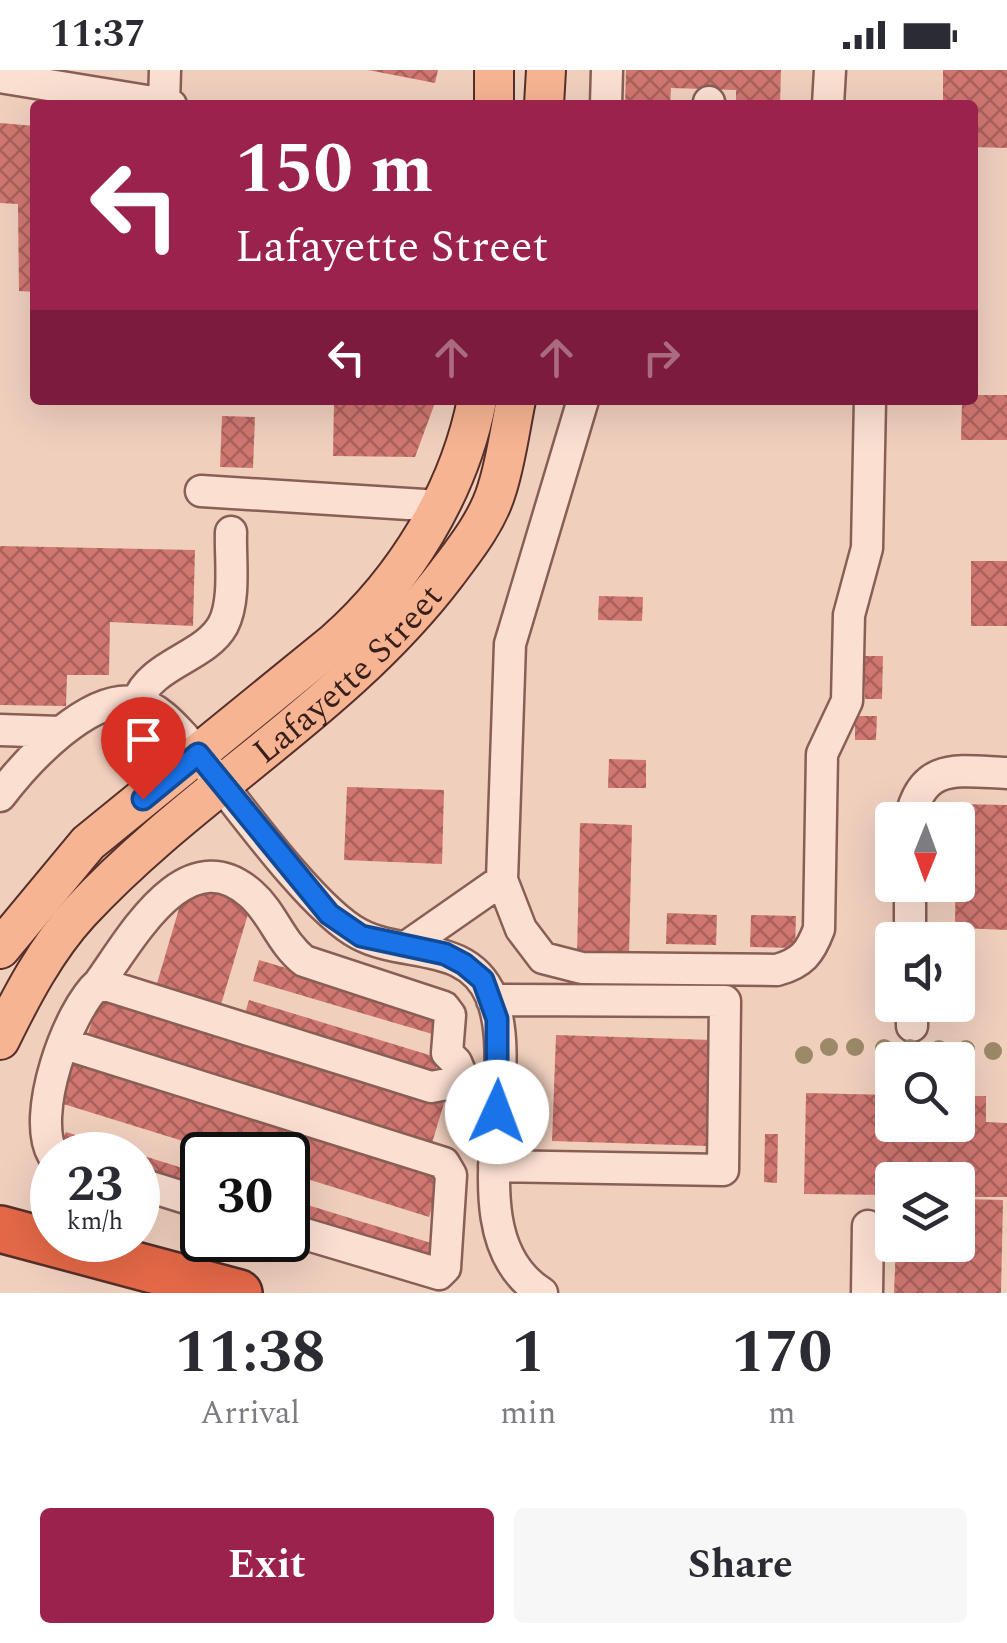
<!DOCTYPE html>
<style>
body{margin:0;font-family:Spectral,serif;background:#f7f7f7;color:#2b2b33;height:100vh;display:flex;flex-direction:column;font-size:38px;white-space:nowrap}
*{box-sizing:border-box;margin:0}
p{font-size:32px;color:#7c7c81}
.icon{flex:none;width:55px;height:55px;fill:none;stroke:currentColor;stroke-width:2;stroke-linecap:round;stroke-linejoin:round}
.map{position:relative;height:1223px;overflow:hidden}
.sheet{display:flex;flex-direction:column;background:#fff;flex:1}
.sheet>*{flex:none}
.guide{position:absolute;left:30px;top:30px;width:948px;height:305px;border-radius:10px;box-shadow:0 10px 40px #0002;background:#9b224d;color:#fff;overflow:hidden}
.needle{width:65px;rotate:181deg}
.controls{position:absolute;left:875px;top:732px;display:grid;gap:20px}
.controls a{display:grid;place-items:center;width:100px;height:100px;border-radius:10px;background:#fff;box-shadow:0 10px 40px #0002;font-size:50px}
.speed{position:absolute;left:30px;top:1062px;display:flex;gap:20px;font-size:50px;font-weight:700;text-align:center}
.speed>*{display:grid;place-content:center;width:130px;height:130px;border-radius:50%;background:#fff;box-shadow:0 10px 40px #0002;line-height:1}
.speed small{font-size:25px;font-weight:400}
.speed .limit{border:5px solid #111;border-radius:15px;background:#fff;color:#111}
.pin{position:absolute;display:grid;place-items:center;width:85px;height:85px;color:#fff;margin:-102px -42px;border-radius:50% 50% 50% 0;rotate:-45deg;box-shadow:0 0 10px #0007}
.pin .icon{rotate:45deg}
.me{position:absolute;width:110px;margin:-55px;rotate:2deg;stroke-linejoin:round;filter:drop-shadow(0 0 8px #0008)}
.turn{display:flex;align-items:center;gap:35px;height:210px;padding:0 40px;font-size:45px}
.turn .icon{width:130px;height:130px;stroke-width:2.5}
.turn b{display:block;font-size:70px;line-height:85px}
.lanes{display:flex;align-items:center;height:95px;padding:0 40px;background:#0003;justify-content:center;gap:50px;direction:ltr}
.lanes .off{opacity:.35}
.eta{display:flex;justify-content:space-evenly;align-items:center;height:170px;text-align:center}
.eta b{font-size:60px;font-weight:700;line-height:70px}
.button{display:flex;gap:20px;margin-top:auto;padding:20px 40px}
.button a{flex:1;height:115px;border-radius:10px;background:#9b224d;color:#fff;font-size:40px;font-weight:700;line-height:115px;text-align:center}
.button a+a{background:#f7f7f7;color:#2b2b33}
.status{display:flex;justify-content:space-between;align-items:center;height:70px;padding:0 50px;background:#fff;direction:ltr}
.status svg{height:28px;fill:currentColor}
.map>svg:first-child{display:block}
</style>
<div class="status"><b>11:37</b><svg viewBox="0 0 49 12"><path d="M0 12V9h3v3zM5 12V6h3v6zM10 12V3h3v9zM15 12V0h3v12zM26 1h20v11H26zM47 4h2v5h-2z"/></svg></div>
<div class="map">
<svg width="1007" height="1223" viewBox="0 0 1007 1223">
<defs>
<pattern id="building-cross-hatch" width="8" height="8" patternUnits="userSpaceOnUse" patternTransform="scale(2.5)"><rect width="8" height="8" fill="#d07771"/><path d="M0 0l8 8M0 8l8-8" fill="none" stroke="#aa615c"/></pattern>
</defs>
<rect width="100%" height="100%" fill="#f0cfbd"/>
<path fill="url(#building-cross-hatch)" d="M368 0H438L435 13Z
M626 0H781L780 35H736V20L671 18 670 35H625Z
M943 0H1007V78L972 77V35H943Z
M0 53 35 56V222L19 221 18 134 0 133Z
M972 325H1007V370H961L962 330H972Z
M334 330H436L415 387 333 386Z
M222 346 255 347 253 398 220 397Z
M0 476 195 480 193 556 110 552 109 605H67L66 636 0 635Z
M971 491H1007V556H971Z
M599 526 643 527 642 551 598 550Z
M865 586H883L882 629H865Z
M855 646H877L876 670H855Z
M609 689 646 690V718H608Z
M347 717 444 720 442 794 344 790Z
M957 734 1007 735V860L962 858 955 851Z
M580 753 632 755 629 885 577 884Z
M186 815 251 834 220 938 155 920Z
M667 843 717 845 716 875 666 874Z
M751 845 796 846 795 878 750 877Z
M259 890 445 945 439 966 253 911Z
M100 927 444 1033 432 1073 87 967Z
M249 930 439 988 433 1009 243 950Z
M556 965 713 970 709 1076 552 1071Z
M70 991 442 1106 429 1147 288 1103V1085H228L57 1032Z
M806 1023 892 1025V1055H958V1026H986V1052L1007 1053V1127H958V1110H892V1125L804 1124Z
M66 1062 202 1104V1126L138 1105V1085H72L58 1081Z
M765 1064H778L777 1113 764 1112Z
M288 1129 441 1176 435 1198 288 1152Z
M958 1129 1003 1130 1001 1223H894L896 1175H958Z"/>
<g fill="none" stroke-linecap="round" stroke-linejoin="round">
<g stroke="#895f55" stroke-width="35">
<path id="minor" d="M0 7 171 35
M164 34 165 0
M606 35 607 0
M709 35V32
M828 35 830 0
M583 330 510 574 502 810 521 859 543 888 582 898 777 900C802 893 810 883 819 859L822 684 847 631 849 545 867 478 870 330
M201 421 440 436
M137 632C151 593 205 588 223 555 236 530 230 489 231 462
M0 660 60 662
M0 726C26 692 91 620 139 633 157 638 171 653 183 666 224 715 309 838 359 864 404 888 467 870 491 926 525 1008 450 1165 542 1223
M910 750C922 691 958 701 1007 703
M910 870V815
M406 877 502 810
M99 913C131 869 186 766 251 824 273 843 280 872 304 891L444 937 450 945 447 983 456 992 464 1011
M492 930 725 931 723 1100 494 1096
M912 935V956
M65 974 444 1093 451 1105 445 1198 439 1204 288 1159
M53 1085C30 1046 68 940 99 913L431 1017 464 1011 498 1015
M138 1113 202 1133
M867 1223 868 1156"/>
</g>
<g stroke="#562f2a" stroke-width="42">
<g id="major">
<path d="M494 35V0"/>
<path d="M544 35 546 0"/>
<path d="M0 879 88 773 335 572C405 510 459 422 477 330"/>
<path id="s1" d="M0 970C22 925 46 879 80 842 194 719 345 638 447 503 466 478 488 450 497 419 506 391 510 359 516 330"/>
</g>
</g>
<g stroke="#562f2a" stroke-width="50">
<path id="highway" d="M0 1159 239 1223"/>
</g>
<use href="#minor" stroke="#fbdfd1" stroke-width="30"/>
<use href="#major" stroke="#f6b492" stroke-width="38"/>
<use href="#highway" stroke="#e56948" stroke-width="45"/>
</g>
<g fill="#9b8967">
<circle cx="829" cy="977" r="9"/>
<circle cx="855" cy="977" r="9"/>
<circle cx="884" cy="978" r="9"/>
<circle cx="910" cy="978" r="9"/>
<circle cx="939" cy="979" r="9"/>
<circle cx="966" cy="979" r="9"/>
<circle cx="993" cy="981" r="9"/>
<circle cx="804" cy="985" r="9"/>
</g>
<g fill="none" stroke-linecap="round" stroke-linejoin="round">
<g stroke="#114b97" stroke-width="25">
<path id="route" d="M143 729 198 684 329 844 361 866 445 884 464 894 483 910 497 949V1042"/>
</g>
<use href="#route" stroke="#1a73e8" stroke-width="18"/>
</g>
<g text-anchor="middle" stroke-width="10" stroke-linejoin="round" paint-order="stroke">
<g font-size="35" fill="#371f1b" stroke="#f7dccd">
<text dy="12" stroke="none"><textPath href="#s1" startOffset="510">Lafayette Street</textPath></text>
</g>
</g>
</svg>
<div class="controls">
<a><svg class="needle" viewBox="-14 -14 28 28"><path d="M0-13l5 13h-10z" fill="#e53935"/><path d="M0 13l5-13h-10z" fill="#7c7c81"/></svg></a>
<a><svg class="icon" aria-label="sound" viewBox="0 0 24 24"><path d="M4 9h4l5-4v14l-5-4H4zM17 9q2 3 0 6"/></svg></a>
<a><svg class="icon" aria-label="search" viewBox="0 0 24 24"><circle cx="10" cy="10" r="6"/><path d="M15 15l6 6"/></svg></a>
<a><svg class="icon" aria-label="layers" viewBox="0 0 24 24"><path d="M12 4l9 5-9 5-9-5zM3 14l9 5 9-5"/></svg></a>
</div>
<div class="speed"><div>23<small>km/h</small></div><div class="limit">30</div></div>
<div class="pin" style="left:143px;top:729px;background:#d93025"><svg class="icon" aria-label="arrive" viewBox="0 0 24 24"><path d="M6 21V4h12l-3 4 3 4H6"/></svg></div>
<svg class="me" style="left:497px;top:1042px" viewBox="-20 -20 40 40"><circle r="19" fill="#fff"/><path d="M0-13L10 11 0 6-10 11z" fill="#1a73e8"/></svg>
<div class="guide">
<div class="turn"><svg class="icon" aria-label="left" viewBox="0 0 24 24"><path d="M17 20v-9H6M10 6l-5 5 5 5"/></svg><div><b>150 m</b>Lafayette Street</div></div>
<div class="lanes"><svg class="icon" aria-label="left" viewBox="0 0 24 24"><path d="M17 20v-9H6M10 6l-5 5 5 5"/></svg><svg class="icon off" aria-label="ahead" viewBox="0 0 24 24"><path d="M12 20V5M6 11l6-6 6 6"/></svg><svg class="icon off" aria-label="ahead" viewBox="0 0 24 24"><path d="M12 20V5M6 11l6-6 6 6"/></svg><svg class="icon off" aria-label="right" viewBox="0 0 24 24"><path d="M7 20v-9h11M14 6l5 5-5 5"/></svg></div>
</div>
</div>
<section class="sheet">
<div class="eta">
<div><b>11:38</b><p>Arrival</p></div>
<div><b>1</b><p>min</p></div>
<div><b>170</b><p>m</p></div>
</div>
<div class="button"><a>Exit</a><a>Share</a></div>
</section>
